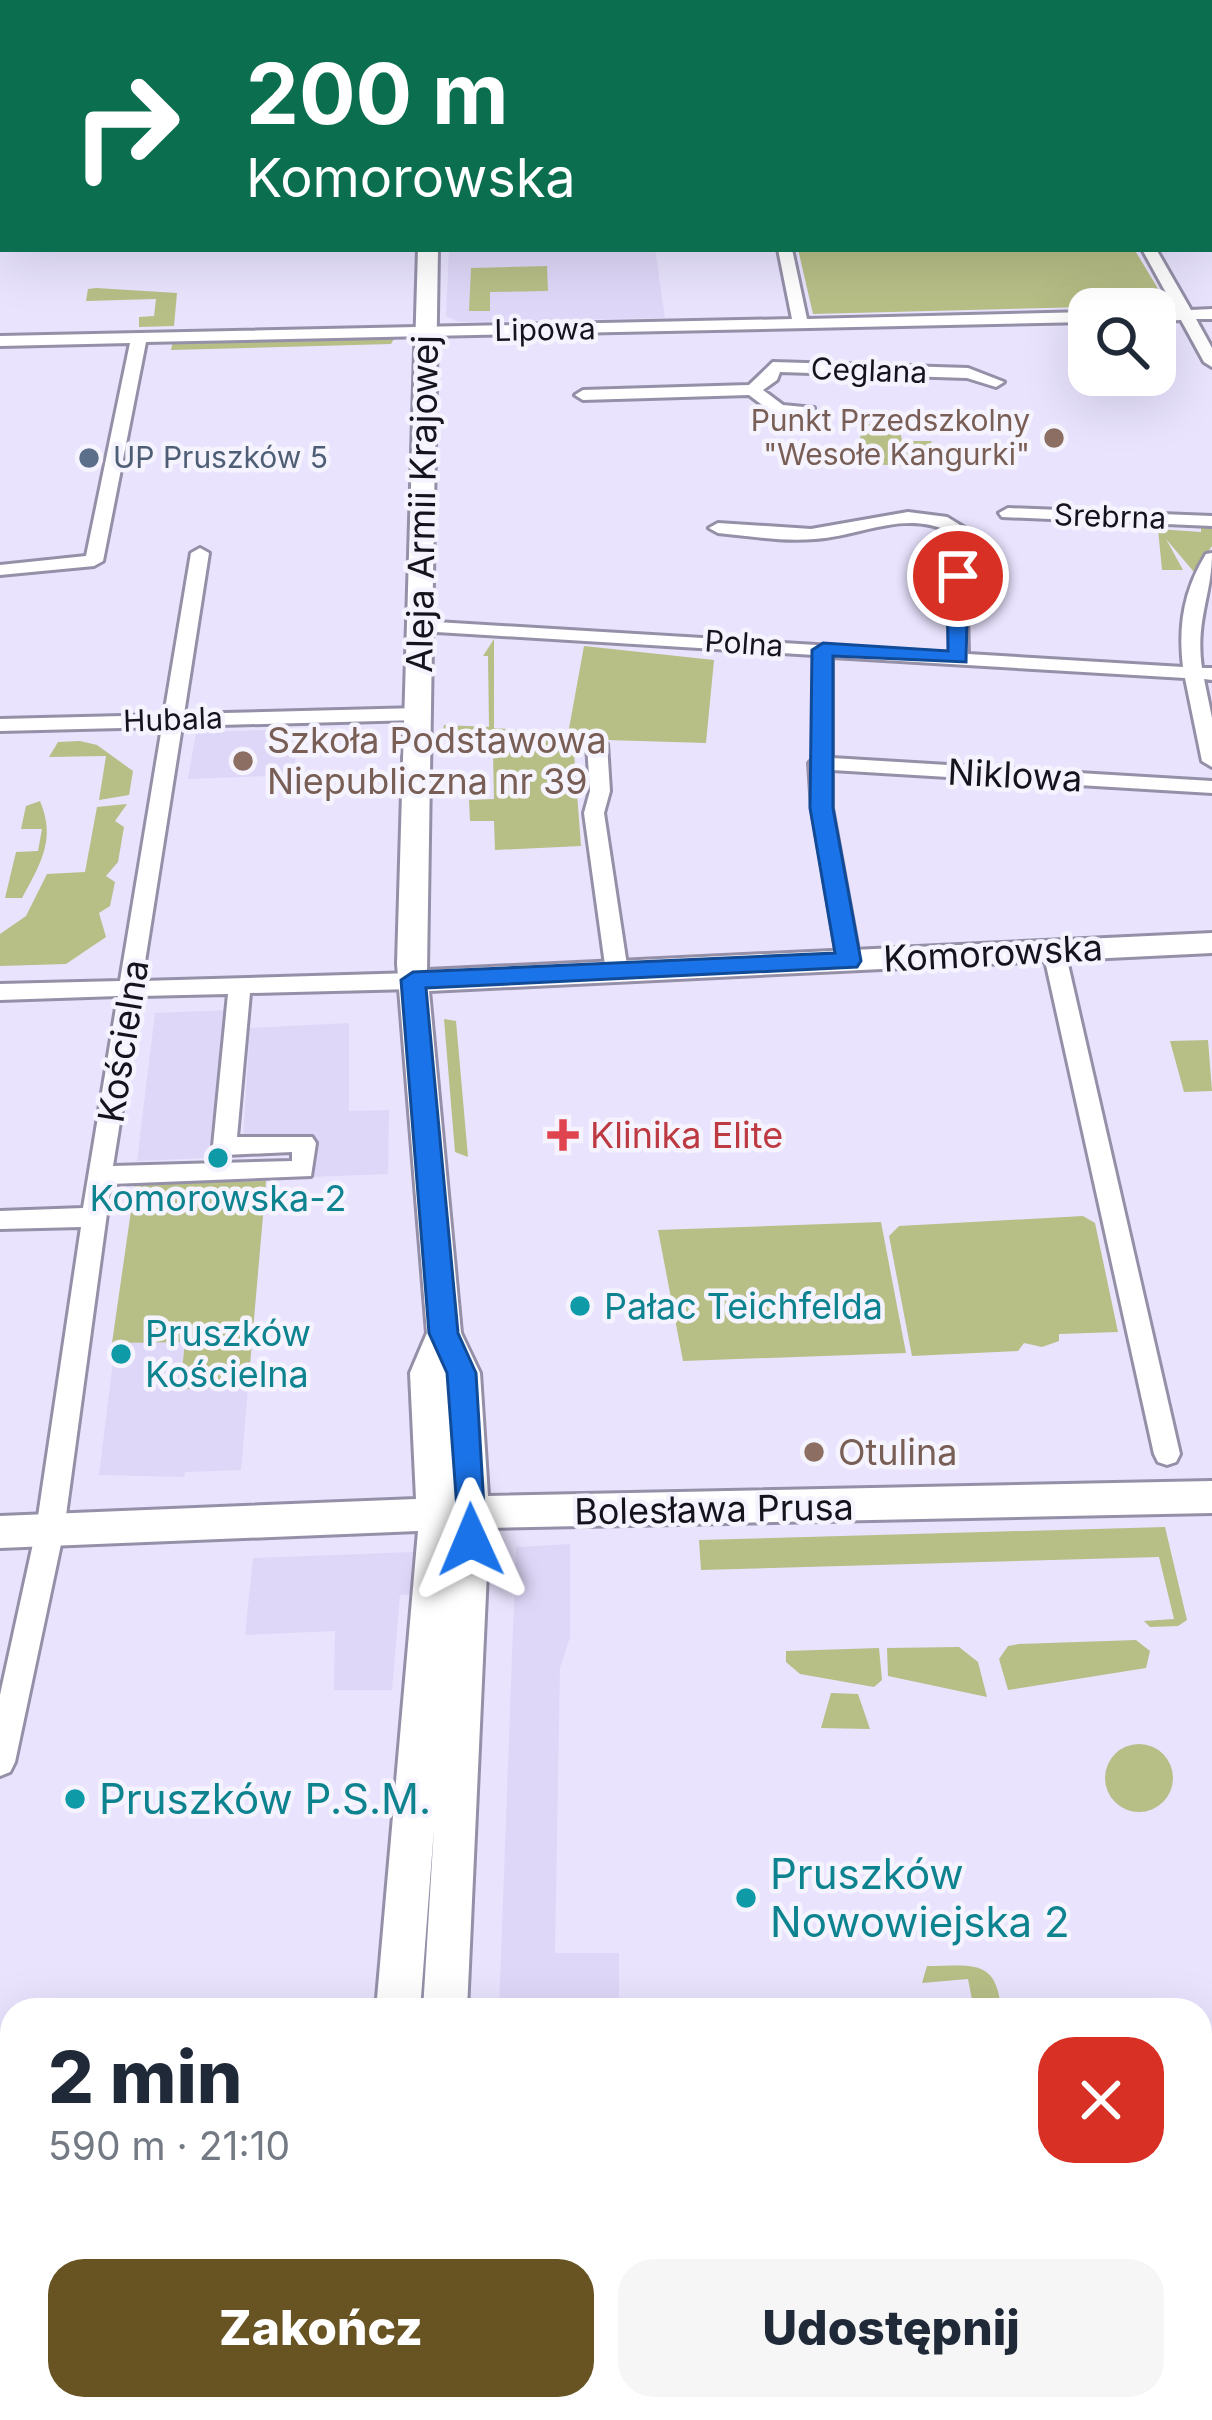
<!DOCTYPE html>
<html lang="pl">
<meta charset="utf-8">
<style>
body{margin:0;font-family:Inter,sans-serif;background:#f6f6f7;color:#1f2937;height:100vh;display:flex;flex-direction:column;font-size:45px;white-space:nowrap}
*{box-sizing:border-box;margin:0}
p{font-size:39px;color:#747a83}
.icon{flex:none;width:66px;height:66px;fill:none;stroke:currentColor;stroke-width:2;stroke-linecap:round;stroke-linejoin:round}
.map{position:relative;flex:1;overflow:hidden}
.drawer{position:absolute;left:0px;top:1998px;width:1212px;height:423px;display:flex;flex-direction:column;background:#fff;border-radius:36px 36px 0 0;box-shadow:0 12px 48px #0002}
.drawer>*{flex:none}
.guide{position:absolute;left:0px;top:0px;width:1212px;height:252px;box-shadow:0 12px 48px #0002;background:#0b6e4f;color:#fff;overflow:hidden}
.fabs{position:absolute;left:1068px;top:288px;display:grid;gap:24px}
.fabs a{display:grid;place-items:center;width:108px;height:108px;border-radius:24px;background:#fff;box-shadow:0 12px 48px #0002;font-size:60px}
.pin{position:absolute;display:grid;place-items:center;width:102px;height:102px;color:#fff;margin:-51px;border:6px solid #fff;border-radius:50%;box-shadow:0 3px 12px #0007}
.me{position:absolute;width:132px;margin:-66px;rotate:359deg;stroke-linejoin:round;filter:drop-shadow(0 0 9px #0008)}
.turn{display:flex;align-items:center;gap:42px;height:252px;padding:0 48px;font-size:54px}
.turn .icon{width:156px;height:156px;stroke-width:2.5}
.turn b{display:block;font-size:84px;line-height:102px}
.round{display:grid;place-items:center;flex:none;width:126px;height:126px;border-radius:36px;background:#f6f6f7}
.head{display:flex;align-items:center;justify-content:space-between;height:204px;padding:0 48px}
h1{font-size:72px;font-weight:800;line-height:90px}
.cta{display:flex;gap:24px;margin-top:auto;padding:24px 48px}
.cta a{flex:1;height:138px;border-radius:36px;background:#685422;color:#fff;font-size:48px;font-weight:800;line-height:138px;text-align:center}
.cta a+a{background:#f6f6f7;color:#1f2937}
.map>svg:first-child{display:block}
</style>
<div class="map">
<svg width="1212" height="2420" viewBox="0 0 1212 2420">
<rect width="100%" height="100%" fill="#e9e3fe"/>
<path fill="#dfd7f8" d="M449 249H655L665 318 458 322 446 316Z
M298 729 294 775 188 779 196 732Z
M226 1010 208 1158 137 1161 155 1013Z
M349 1023V1111L389 1110 388 1174 311 1177 313 1135 243 1138 250 1028Z
M266 1181 241 1470 185 1472 184 1477 99 1475 135 1183Z
M570 1544V1637L560 1668 555 1953H619V2010H499L516 1547Z
M414 1552 412 1594 400 1595 392 1690H334L335 1631 245 1635 253 1558Z
M0 2202H12V2358H0Z"/>
<path fill="#b7be86" d="M798 249H1134L1168 305 813 314Z
M547 266 548 291 490 292V311H469L471 268Z
M96 288 177 293 174 326 139 327V317L154 316 156 299 86 301 88 289Z
M395 337 391 344 171 350 173 341Z
M861 424H899L902 441H932L915 467 859 463Z
M1201 524 1212 525V546L1194 572 1166 539 1183 570H1162L1158 529 1201 532Z
M494 639V728L568 734 584 646 714 660 706 743 573 739 581 846 495 850 494 821H470L469 800 494 799 493 753H503V741H441L444 725 489 727 488 656H483Z
M80 741 97 745 133 771 129 795 99 800 106 756 49 757 58 742Z
M40 801C56 839 41 863 22 898H5L16 852 38 851 42 829H21L26 806Z
M127 804 115 821 124 827 118 862 106 876 115 882 110 906 99 913 106 937 66 964 0 966V934L26 916 47 874 85 872 97 807Z
M444 1019 456 1021 468 1157 455 1152Z
M1208 1040 1212 1091 1184 1092 1170 1041Z
M266 1181 248 1387 180 1389 185 1342 112 1343 135 1183Z
M1083 1216 1095 1223 1118 1332 1059 1334V1341L1042 1347 1024 1343 1018 1351 912 1356 889 1236 899 1226Z
M881 1222 906 1353 683 1361 658 1230Z
M1165 1527 1187 1620 1178 1626 1150 1627 1144 1621 1174 1619 1159 1557 701 1570 699 1540Z
M1136 1640 1150 1651 1146 1668 1008 1690 999 1659 1008 1646 1019 1644Z
M959 1647 978 1662 987 1697 888 1676 887 1648Z
M879 1648 882 1680 874 1687 800 1674 786 1662V1651Z
M831 1693 858 1694 870 1729 821 1728Z
M1105 1778a34 34 0 1 1 68 0a34 34 0 1 1-68 0Z
M927 1966C971 1966 997 1957 1001 2010H974L968 1979 922 1983Z"/>
<g fill="none" stroke-linecap="round" stroke-linejoin="round">
<g stroke="#9590a8" stroke-width="6">
<path id="street" d="M915 0H927V3H915Z
M3 8V19L0 20V9Z
M1209 14H1212V22H1209Z
M1209 155 1212 156V164L1209 163Z
M0 215H3V223H0Z
M0 238H3L0 247Z
M778 249H792L807 319 1089 312V322L146 342 103 561 94 566 0 575V565L86 556 130 343 0 346V336L792 319Z
M1142 249H1156L1191 310 1212 309V319H1196L1212 348V367L1204 362 1181 320 1155 321V311H1176Z
M773 362 968 368 1004 382 996 387 967 378 780 372 777 380 763 390 783 405 814 408V414L773 413 749 395 583 400 575 395 583 390 749 385Z
M1008 508 1212 516V526L1002 517 999 513Z
M908 512 947 517 965 528 968 654 1183 667C1178 625 1184 590 1206 554L1212 553C1212 595 1195 620 1202 668H1212V680L1204 679 1212 718V767L1202 761 1185 678 832 657V758L1212 781V793L832 770V808L860 961 849 968 838 961 812 808 809 763 813 759 814 655 420 631 411 626 420 621 950 653 948 531C904 510 860 536 815 539 783 542 750 536 718 533L709 528 718 523 811 529Z
M200 548 209 553 184 714 418 708 428 714 418 720 182 726 142 981 413 973 424 981 413 989 250 993 237 1137H312L316 1143 311 1176 111 1184 64 1530 15 1762 10 1772 0 1776V1695L36 1530 81 1227 0 1229V1211L83 1208 118 996 0 1000V984L120 981 162 727 0 731V719L164 715 191 553ZM228 994 213 1146 225 1155 292 1152V1161L113 1166 140 996Z
M597 738 607 744 610 791 604 813 628 972 617 979 606 972 584 813 590 791 587 744Z
M1054 944 1065 951 1180 1454 1176 1462 1167 1465 1158 1462 1154 1454 1043 951Z"/>
</g>
<g stroke="#9590a8" stroke-width="6">
<path id="secondary" d="M423 0H439V3H423Z
M418 249H438L427 970 1212 933V953L429 991 461 1333 480 1373 488 1496 1212 1481V1513L489 1528 467 2010H423L434 1828 420 2010H376L418 1531 0 1548V1516L416 1499 410 1373 427 1333 397 964Z
M0 2133H12V2179H0Z
M1200 2164H1212V2210H1200Z
M346 2409H396L395 2420H345Z
M406 2409H456V2420H406Z"/>
</g>
<use href="#street" fill="#fff" fill-rule="evenodd"/>
<use href="#secondary" fill="#fff" fill-rule="evenodd"/>
</g>
<path fill="#1a73e8" stroke="#114b97" stroke-width="3" d="M958 570 968 576 966 662 833 656V808L861 961 857 967 426 988 458 1333 476 1373 486 1540 482 1550H460L447 1373 429 1333 401 980 413 972 835 953 810 808 812 650 823 643 948 651 947 576Z"/>
<g fill="#8d6e63" stroke="#f5f3fe" stroke-width="4.5">
<circle cx="1054" cy="438" r="12"/>
<circle cx="243" cy="761" r="12"/>
<circle cx="814" cy="1452" r="12"/>
</g>
<circle fill="#5c6f8a" stroke="#f5f3fe" stroke-width="4.5" cx="89" cy="458" r="12"/>
<path fill="#e0444e" stroke="#f5f3fe" stroke-width="4.5" d="M557 1117h12v12h12v12h-12v12h-12v-12h-12v-12h12z"/>
<g fill="#0f9aa8" stroke="#f5f3fe" stroke-width="4.5">
<circle cx="218" cy="1158" r="12"/>
<circle cx="580" cy="1306" r="12"/>
<circle cx="121" cy="1354" r="12"/>
<circle cx="75" cy="1799" r="12"/>
<circle cx="746" cy="1898" r="12"/>
</g>
<g text-anchor="middle" stroke-width="9" stroke-linejoin="round" paint-order="stroke">
<g font-size="30" fill="#15131c" stroke="#f5f3fe">
<text transform="translate(545 330) rotate(-1)" y="10">Lipowa</text>
<text transform="translate(869 371) rotate(2)" y="10">Ceglana</text>
<text transform="translate(1110 517) rotate(2)" y="10">Srebrna</text>
<text transform="translate(744 644) rotate(4)" y="10">Polna</text>
<text transform="translate(173 720) rotate(-2)" y="10">Hubala</text>
</g>
<g font-size="30" fill="#785e54" stroke="#f5f3fe" text-anchor="end">
<text x="1030" y="431">Punkt Przedszkolny<tspan x="1030" dy="34">"Wesołe Kangurki"</tspan></text>
</g>
<g font-size="30" fill="#4e5e75" stroke="#f5f3fe" text-anchor="start">
<text x="113" y="468">UP Pruszków 5</text>
</g>
<g font-size="36" fill="#15131c" stroke="#f5f3fe">
<text transform="translate(422 504) rotate(-89)" y="13">Aleja Armii Krajowej</text>
<text transform="translate(1015 775) rotate(3)" y="13">Niklowa</text>
<text transform="translate(993 953) rotate(-3)" y="13">Komorowska</text>
<text transform="translate(123 1041) rotate(-81)" y="13">Kościelna</text>
<text transform="translate(714 1509) rotate(-1)" y="13">Bolesława Prusa</text>
</g>
<g font-size="36" fill="#785e54" stroke="#f5f3fe" text-anchor="start">
<text x="267" y="753">Szkoła Podstawowa<tspan x="267" dy="41">Niepubliczna nr 39</tspan></text>
<text x="838" y="1465">Otulina</text>
</g>
<g font-size="36" fill="#be3a42" stroke="#f5f3fe" text-anchor="start">
<text x="590" y="1148">Klinika Elite</text>
</g>
<g font-size="36" fill="#0d838f" stroke="#f5f3fe" text-anchor="start">
<text x="218" y="1211" text-anchor="middle">Komorowska-2</text>
<text x="604" y="1319">Pałac Teichfelda</text>
<text x="145" y="1346">Pruszków<tspan x="145" dy="41">Kościelna</tspan></text>
</g>
<g font-size="42" fill="#0d838f" stroke="#f5f3fe" text-anchor="start">
<text x="99" y="1814">Pruszków P.S.M.</text>
<text x="770" y="1889">Pruszków<tspan x="770" dy="48">Nowowiejska 2</tspan></text>
</g>
</g>
</svg>
<div class="fabs">
<a><svg class="icon" aria-label="search" viewBox="0 0 24 24"><circle cx="10" cy="10" r="6"/><path d="M15 15l6 6"/></svg></a>
</div>
<div class="pin" style="left:958px;top:576px;background:#d93025"><svg class="icon" aria-label="arrive" viewBox="0 0 24 24"><path d="M6 21V4h12l-3 4 3 4H6"/></svg></div>
<svg class="me" style="left:471px;top:1540px" viewBox="-20 -20 40 40"><path d="M0-17L14 15 0 8-14 15z" fill="#1a73e8" stroke="#fff" stroke-width="4"/></svg>
<div class="guide">
<div class="turn"><svg class="icon" aria-label="right" viewBox="0 0 24 24"><path d="M7 20v-9h11M14 6l5 5-5 5"/></svg><div><b>200 m</b>Komorowska</div></div>
</div>
<section class="drawer">
<div class="head"><div><h1>2 min</h1><p>590 m · 21:10</p></div><a class="round" style="background:#d93025;color:#fff"><svg class="icon" aria-label="close" viewBox="0 0 24 24"><path d="M6 6l12 12M18 6L6 18"/></svg></a></div>
<div class="cta"><a>Zakończ</a><a>Udostępnij</a></div>
</section>
</div>
